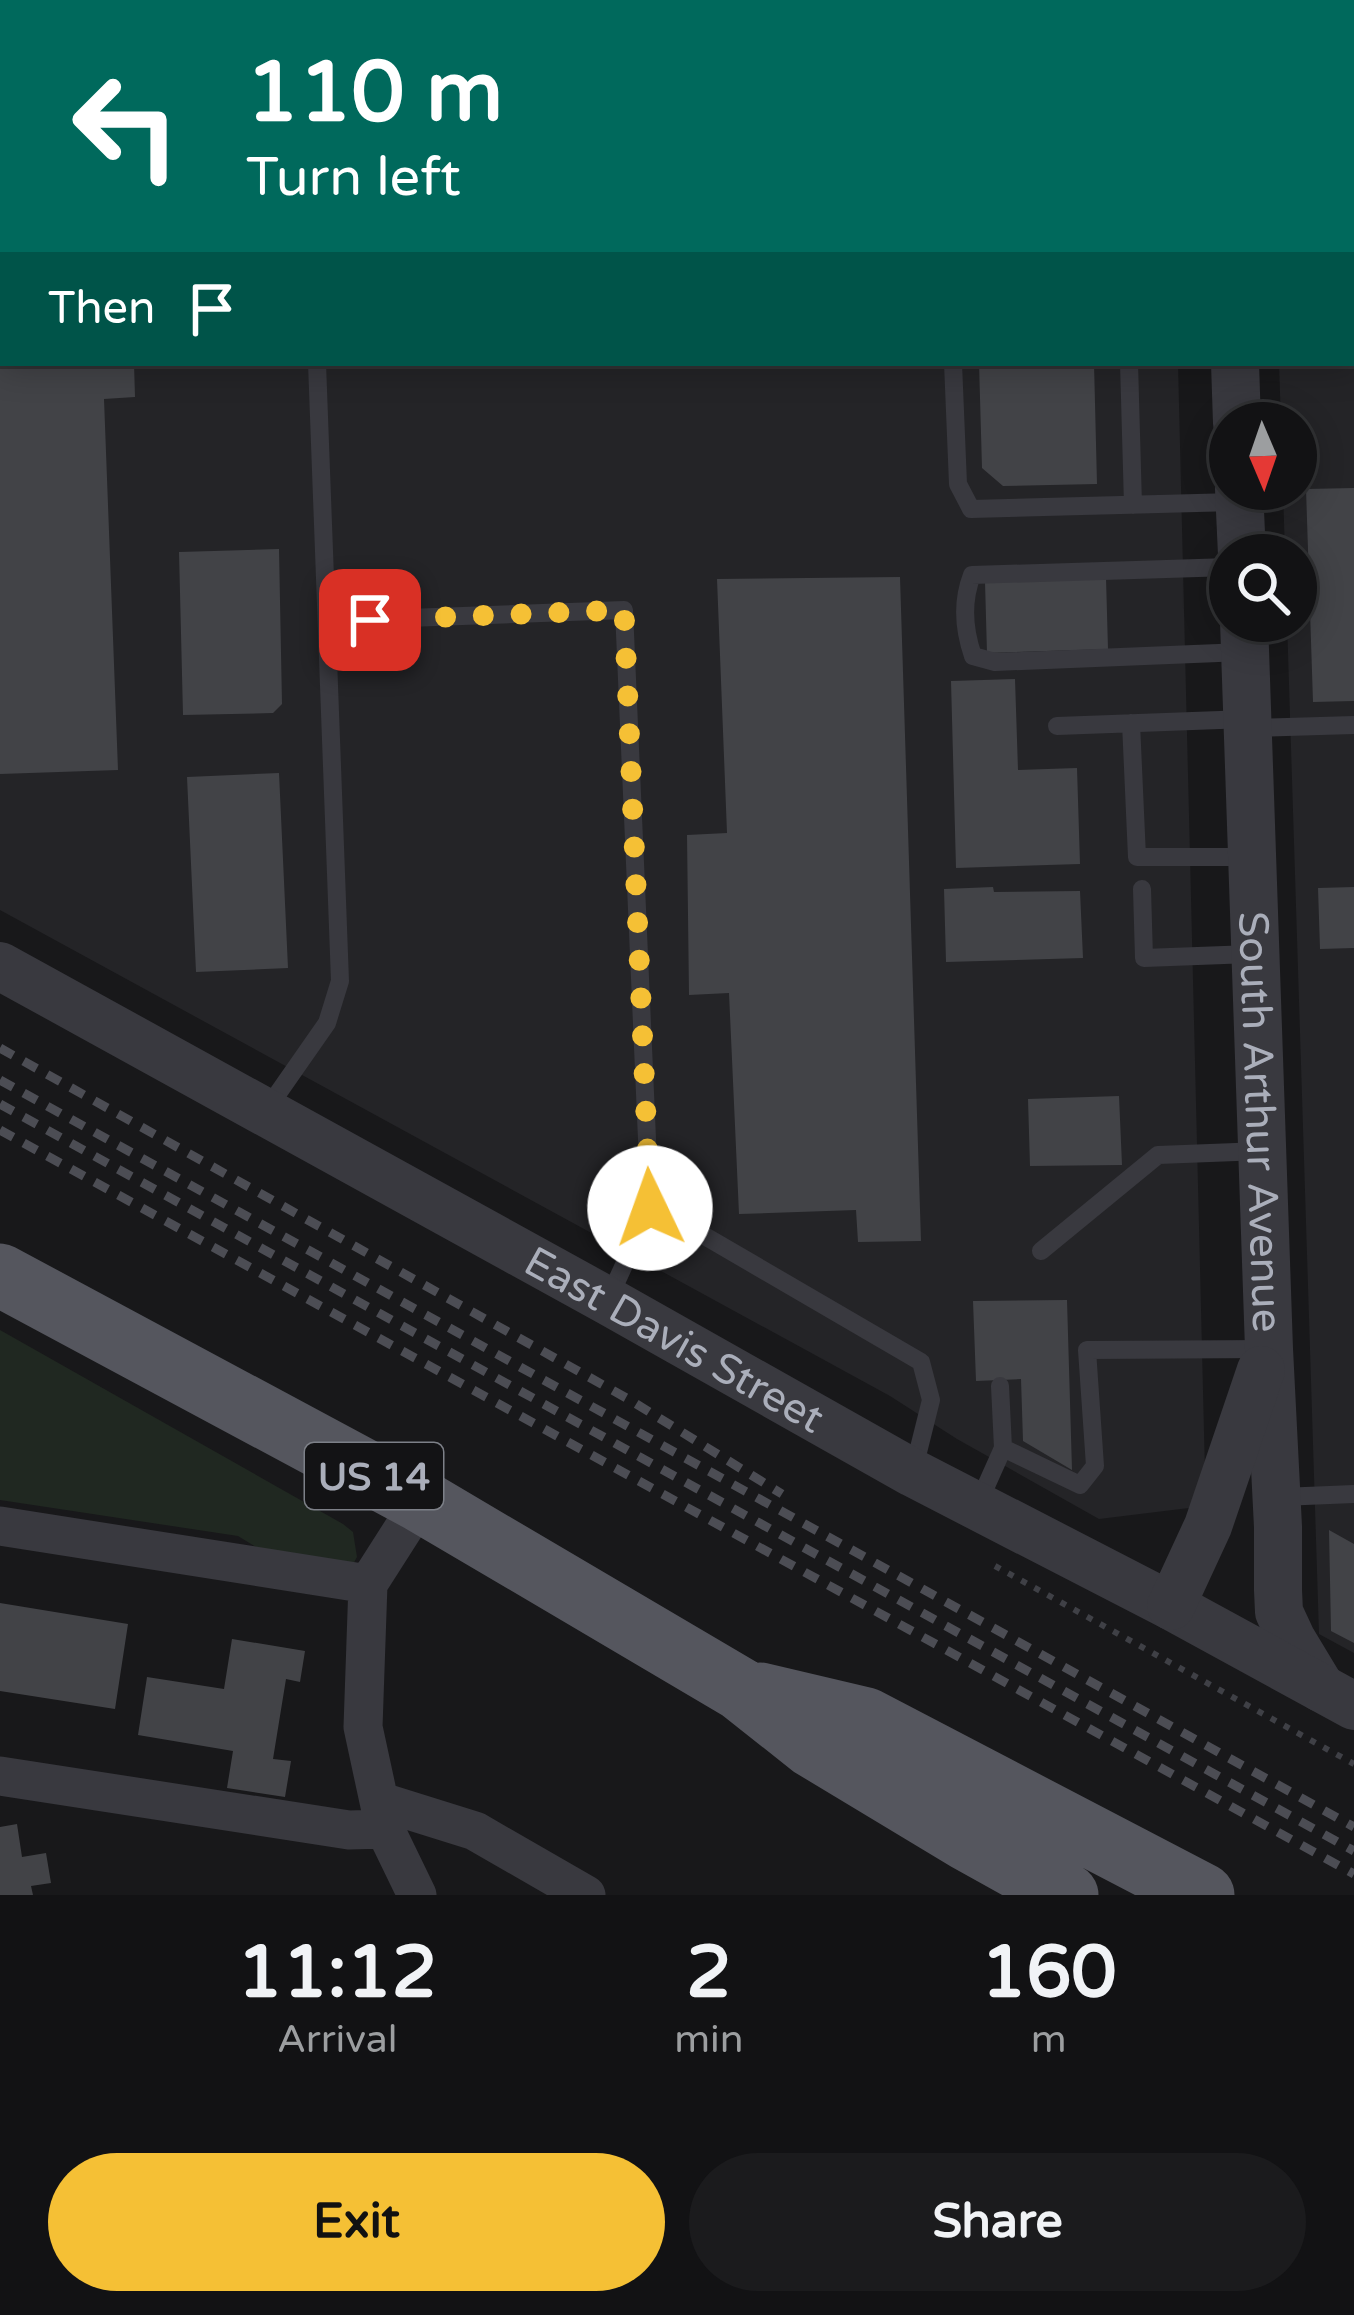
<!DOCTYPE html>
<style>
body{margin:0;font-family:"Varela Round",sans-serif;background:#1b1b1d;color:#f1f3f6;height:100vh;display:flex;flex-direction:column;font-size:45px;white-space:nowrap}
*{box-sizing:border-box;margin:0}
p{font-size:39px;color:#9c9ea0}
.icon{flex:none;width:66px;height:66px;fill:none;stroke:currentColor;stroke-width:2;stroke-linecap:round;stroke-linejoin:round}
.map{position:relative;height:1895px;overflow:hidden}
.sheet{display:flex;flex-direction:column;background:#121214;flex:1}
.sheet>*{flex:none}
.banner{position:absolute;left:0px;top:0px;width:1356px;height:366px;box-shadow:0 6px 30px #0003,0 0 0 3px #313234;background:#00695c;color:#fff;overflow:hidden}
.needle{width:78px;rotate:178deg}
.buttons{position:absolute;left:1209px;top:402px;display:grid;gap:24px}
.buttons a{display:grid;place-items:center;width:108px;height:108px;border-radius:50%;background:#121214;box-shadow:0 6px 30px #0003,0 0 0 3px #313234;font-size:60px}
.pin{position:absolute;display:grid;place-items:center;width:102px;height:102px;color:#fff;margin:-51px;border-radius:24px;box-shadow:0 6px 18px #0006}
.me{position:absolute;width:132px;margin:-66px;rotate:357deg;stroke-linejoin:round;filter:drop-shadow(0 0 9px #0008)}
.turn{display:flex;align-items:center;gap:42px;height:252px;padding:0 48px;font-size:54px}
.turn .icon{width:156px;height:156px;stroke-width:2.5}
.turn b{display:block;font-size:84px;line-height:102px}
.then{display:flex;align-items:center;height:114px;padding:0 48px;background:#0003;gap:24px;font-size:45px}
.eta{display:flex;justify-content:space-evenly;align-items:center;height:204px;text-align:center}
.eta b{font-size:72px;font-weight:700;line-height:84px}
.button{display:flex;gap:24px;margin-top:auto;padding:24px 48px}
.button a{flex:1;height:138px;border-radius:72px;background:#f5c035;color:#111;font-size:48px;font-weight:700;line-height:138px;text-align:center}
.button a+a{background:#1b1b1d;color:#f1f3f6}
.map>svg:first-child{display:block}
</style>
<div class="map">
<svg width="1354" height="1895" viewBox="0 0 1354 1895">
<rect width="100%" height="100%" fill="#18181a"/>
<path fill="#242427" d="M0 0H1169V3H3V363H1178L1205 1473 1197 1507 1099 1519 957 1439 890 1396 0 910Z
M1268 0H1354V1653L1319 1634 1287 621H1296V555H1285L1283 489H1296V423H1281L1279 363H1353V3H1268Z"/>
<path fill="#202821" d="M0 1330 343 1524 353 1532 357 1557 352 1566 256 1547 238 1536 0 1500Z"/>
<path fill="#424347" d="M0 363H134L135 397 104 399 118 770 0 774Z
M979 363H1094L1097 484 1003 486 982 468Z
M1354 488V701L1313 702 1306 489Z
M279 549 282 704 273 713 183 715 179 552Z
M900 577 921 1241 858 1242 856 1210 739 1214 729 993 689 995 687 835 727 833 717 579Z
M1106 578 1108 649 987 653 985 582Z
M1015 679 1018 770 1077 768 1080 864 956 868 951 681Z
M279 773 288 968 196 972 187 777Z
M993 887 994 892 1080 891 1083 958 946 962 944 889Z
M1354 887V948L1320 949 1318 888Z
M1119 1096 1122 1165 1030 1166 1028 1099Z
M1067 1300 1072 1470 1023 1441 1021 1379 976 1381 973 1301Z
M1329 1530 1354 1544V1643L1331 1631Z
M0 1603 128 1624 115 1709 0 1691Z
M232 1639 305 1651 300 1682 286 1679 273 1759 291 1761 285 1797 227 1788 233 1751 138 1735 147 1677 224 1689Z
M17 1824 22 1857 46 1853 51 1883 31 1886 33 1895H0V1827Z"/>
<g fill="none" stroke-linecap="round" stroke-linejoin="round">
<path stroke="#3f4046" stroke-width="6" stroke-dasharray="6 9" stroke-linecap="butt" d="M995 1566 1354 1764"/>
<path stroke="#39393f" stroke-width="18" d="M296 0V3
M953 363 958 484 971 509 1235 502
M1129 363 1133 505
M1230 567 972 575C962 601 964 630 973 656L995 662 1243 652
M327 621 624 610 650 1208 608 1300
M1131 723 1137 857H1247
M1057 726 1247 719
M1251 728 1354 725
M1142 889 1144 958 1251 954
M267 1109 327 1023 340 981 317 363
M650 1208 691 1228 921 1362 931 1400 914 1468
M1041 1251 1158 1155 1262 1151
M1000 1386 1003 1448 1080 1485 1095 1466 1087 1350 1269 1349
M1281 1497 1354 1494
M978 1504 1003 1448"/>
<path stroke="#39393f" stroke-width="39" d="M0 1526 368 1584
M368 1584 363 1727 385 1829 417 1895
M368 1584 421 1501
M0 1776 349 1830 385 1829
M379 1801 475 1831 586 1895"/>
<g stroke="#39393f" stroke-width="48">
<path d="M1222 0 1223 3"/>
<path d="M1235 363 1237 423"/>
<path d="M1239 489 1242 555"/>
<path id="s1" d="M1244 621 1269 1349 1278 1527V1590L1279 1612 1292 1640 1321 1688"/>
<path id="s2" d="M0 966 608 1301 913 1473 1171 1606 1354 1706"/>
<path d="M1171 1606 1208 1526 1261 1370"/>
</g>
<path stroke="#55565e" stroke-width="63" d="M0 1275 421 1501 740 1689 812 1746 968 1840 1067 1895
M760 1694 866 1719 1203 1895"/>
<path stroke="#4c4d54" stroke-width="9" stroke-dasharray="15 12" stroke-linecap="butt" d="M0 1048 630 1400 782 1494
M0 1080 1354 1827
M0 1104 1354 1851
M0 1130 1354 1874"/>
</g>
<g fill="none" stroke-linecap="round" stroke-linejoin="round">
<path stroke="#f5c035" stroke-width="21" stroke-dasharray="0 37.8" d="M370 620 624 610 650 1208"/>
</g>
<g text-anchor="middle" stroke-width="12" stroke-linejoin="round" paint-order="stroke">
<rect fill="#131315" stroke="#7d8088" stroke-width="3" x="305" y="1443" width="138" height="66" rx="9"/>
<g font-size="39" font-weight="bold" fill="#aaaeba">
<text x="374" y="1490">US 14</text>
</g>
<g font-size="42" fill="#aaaeba" stroke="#131315">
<text dy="15" stroke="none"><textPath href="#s1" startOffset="501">South Arthur Avenue</textPath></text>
<text dy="15" stroke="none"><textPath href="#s2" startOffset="771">East Davis Street</textPath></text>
</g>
</g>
</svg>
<div class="buttons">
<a><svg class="needle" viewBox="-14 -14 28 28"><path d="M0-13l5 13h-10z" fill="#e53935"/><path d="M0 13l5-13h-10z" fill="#9c9ea0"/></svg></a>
<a><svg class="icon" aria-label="search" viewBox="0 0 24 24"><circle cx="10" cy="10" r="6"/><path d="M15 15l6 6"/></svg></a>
</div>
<div class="pin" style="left:370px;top:620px;background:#d93025"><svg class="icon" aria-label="arrive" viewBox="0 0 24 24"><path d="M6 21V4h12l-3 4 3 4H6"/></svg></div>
<svg class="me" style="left:650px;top:1208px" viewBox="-20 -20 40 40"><circle r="19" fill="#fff"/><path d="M0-13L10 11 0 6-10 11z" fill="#f5c035"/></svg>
<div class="banner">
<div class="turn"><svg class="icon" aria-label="left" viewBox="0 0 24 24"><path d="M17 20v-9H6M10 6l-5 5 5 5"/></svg><div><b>110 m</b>Turn left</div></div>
<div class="then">Then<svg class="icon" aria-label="arrive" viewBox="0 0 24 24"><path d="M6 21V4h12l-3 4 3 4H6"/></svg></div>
</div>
</div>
<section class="sheet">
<div class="eta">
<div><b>11:12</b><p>Arrival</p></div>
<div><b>2</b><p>min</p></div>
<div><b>160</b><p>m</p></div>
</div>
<div class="button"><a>Exit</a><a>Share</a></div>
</section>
